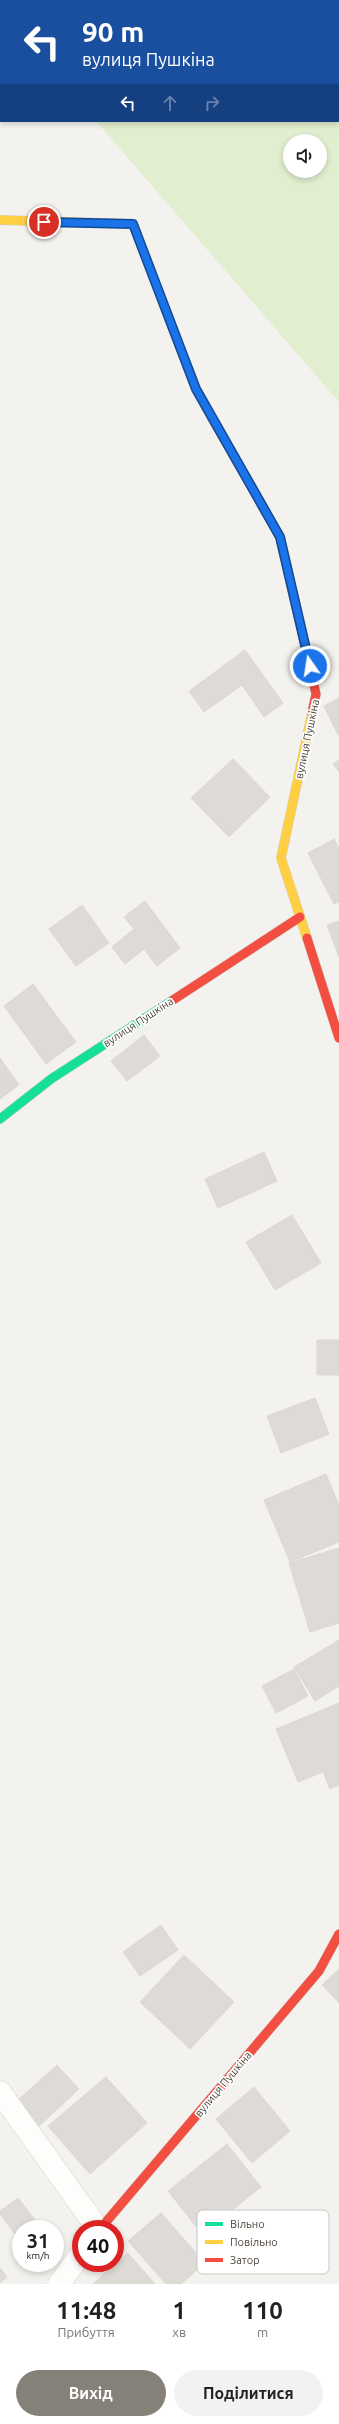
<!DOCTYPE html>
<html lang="uk">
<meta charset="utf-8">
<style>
body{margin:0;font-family:Ubuntu,sans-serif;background:#f2f2f2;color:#222;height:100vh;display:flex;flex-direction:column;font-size:15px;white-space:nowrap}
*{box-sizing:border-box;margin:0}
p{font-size:13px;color:#767676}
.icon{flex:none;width:22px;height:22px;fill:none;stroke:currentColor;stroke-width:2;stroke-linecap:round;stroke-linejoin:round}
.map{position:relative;height:2284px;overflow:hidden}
.panel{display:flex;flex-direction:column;background:#fff;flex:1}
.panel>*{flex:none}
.top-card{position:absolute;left:0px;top:0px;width:339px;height:122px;box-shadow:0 2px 6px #0003;background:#1a4fa0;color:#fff;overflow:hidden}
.tools{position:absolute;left:283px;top:134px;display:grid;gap:8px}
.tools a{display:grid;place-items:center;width:44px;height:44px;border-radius:50%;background:#fff;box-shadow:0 2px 6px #0003;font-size:20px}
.speed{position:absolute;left:12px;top:2220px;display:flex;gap:8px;font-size:20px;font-weight:700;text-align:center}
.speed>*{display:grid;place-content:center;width:52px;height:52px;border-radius:50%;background:#fff;box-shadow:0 2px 6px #0003;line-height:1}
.speed small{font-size:10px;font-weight:400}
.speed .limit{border:6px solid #d22;background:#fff;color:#111}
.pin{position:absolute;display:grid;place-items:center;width:34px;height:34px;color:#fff;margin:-17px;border:2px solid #fff;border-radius:50%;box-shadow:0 1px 4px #0007}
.me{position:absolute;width:44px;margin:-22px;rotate:347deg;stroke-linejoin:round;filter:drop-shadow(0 0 3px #0008)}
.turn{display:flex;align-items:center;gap:14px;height:84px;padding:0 16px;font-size:18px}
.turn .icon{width:52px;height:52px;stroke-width:2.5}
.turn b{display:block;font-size:28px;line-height:34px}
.lanes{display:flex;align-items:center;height:38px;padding:0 16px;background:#0003;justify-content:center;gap:20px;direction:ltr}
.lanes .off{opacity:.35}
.eta{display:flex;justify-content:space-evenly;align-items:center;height:68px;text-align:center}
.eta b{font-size:24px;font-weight:700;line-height:28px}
.primary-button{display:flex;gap:8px;margin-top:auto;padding:8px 16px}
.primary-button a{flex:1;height:46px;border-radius:24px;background:#868178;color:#fff;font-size:16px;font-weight:700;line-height:46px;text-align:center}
.primary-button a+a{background:#f2f2f2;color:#222}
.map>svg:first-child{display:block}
</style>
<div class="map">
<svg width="339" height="2284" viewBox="0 0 339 2284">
<rect width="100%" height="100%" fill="#f4f2ee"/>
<path fill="#e1eecf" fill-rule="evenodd" d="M78 0H339V402L96 121H338V1ZM290 141H320V171H290Z"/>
<path fill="#dedbd6" stroke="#dcd9d4" d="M245 650 283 703 264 717 242 685 204 712 189 691Z
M339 698V734L338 735 324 706Z
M233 759 270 797 229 837 191 798Z
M339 760V772L333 764Z
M334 839 339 848V902L334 904 308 853Z
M145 901 180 948 157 966 144 949 125 964 112 947 134 929 124 917Z
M82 905 109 943 76 966 49 929Z
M339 921V957L327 925Z
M33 984 76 1042 46 1064 4 1006Z
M144 1035 160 1056 127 1081 111 1061Z
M0 1058 19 1085 0 1099Z
M264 1152 277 1181 218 1208 205 1179Z
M292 1215 321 1263 275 1290 246 1242Z
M317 1340H339V1375H317Z
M315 1398 329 1434 281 1453 267 1416Z
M326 1474 339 1505V1542L290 1562 264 1500Z
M339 1548V1623L310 1632 289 1563Z
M339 1640V1686L315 1701 294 1667Z
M294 1669 308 1696 276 1713 262 1686Z
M339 1703V1785L330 1789 323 1772 298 1782 276 1729Z
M161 1925 178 1950 140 1976 123 1952Z
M184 1955 234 2002 190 2049 140 2002Z
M339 1969V2003L322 1985Z
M57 2065 79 2089 39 2126 17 2101Z
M106 2077 147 2123 90 2174 48 2126Z
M254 2087 290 2131 252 2163 216 2119Z
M227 2144 261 2187 202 2234 168 2191Z
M18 2198 42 2229H21V2242L0 2214V2211Z
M161 2213 205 2263 181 2284H166L128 2241Z
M128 2253 155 2284H93Z
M0 2268 7 2277 0 2283Z"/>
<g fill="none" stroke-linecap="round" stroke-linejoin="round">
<g stroke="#d2d0cb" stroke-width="23">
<path id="street" d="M0 2092 98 2229
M59 2284 81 2254"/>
</g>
<g stroke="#d3cfc5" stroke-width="10">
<path id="fast" d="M0 1119 51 1079 173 1000"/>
</g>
<g stroke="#d3cfc5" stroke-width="10">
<path id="slow" d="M0 220 133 224 196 389 212 418
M307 938 281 858 312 713"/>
</g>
<g stroke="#d3cfc5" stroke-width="10">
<path id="jam" d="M212 418 280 537 316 694 312 713
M307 938 339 1038
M173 1000 300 917
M100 2229 319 1971 339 1934"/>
</g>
<use href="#street" stroke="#fdfdfc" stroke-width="22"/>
<use href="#fast" stroke="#16e098" stroke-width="9"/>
<use href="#slow" stroke="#ffcf43" stroke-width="9"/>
<use href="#jam" stroke="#f24e42" stroke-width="9"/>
</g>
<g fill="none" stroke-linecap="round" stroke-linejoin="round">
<g stroke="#114b97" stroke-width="10">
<path id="route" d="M44 222 133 224 196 389 280 537 310 666"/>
</g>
<use href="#route" stroke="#1a73e8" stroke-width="7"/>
</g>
<g text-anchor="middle" stroke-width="3.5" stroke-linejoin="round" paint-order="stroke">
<g font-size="11" fill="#4b4439" stroke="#fff">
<text transform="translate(307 739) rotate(-78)" y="4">вулиця Пушкіна</text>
<text transform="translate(138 1022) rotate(-33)" y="4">вулиця Пушкіна</text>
<text transform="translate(223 2084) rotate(-50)" y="4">вулиця Пушкіна</text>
</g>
</g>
<rect x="197" y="2210" width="132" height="64" rx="6" fill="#fff" stroke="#c9c7c4" stroke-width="1"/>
<rect x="205" y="2222" width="18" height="4" fill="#16e098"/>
<rect x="205" y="2240" width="18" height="4" fill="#ffcf43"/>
<rect x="205" y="2258" width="18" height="4" fill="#f24e42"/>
<g font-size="11" fill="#4b4439">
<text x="230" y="2228">Вільно</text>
<text x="230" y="2246">Повільно</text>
<text x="230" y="2264">Затор</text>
</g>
</svg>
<div class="tools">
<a><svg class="icon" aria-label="sound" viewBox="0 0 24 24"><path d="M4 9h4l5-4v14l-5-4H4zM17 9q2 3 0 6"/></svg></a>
</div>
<div class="speed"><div>31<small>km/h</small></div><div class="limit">40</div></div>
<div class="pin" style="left:44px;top:222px;background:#d93025"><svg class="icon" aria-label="arrive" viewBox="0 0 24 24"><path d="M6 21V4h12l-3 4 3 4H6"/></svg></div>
<svg class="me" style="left:310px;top:666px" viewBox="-20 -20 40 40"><circle r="17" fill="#1a73e8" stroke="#fff" stroke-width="3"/><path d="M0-11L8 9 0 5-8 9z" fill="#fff"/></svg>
<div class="top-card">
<div class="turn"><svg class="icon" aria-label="left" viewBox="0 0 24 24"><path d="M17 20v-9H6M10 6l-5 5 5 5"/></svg><div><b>90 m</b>вулиця Пушкіна</div></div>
<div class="lanes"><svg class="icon" aria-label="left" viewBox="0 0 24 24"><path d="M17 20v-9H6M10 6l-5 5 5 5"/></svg><svg class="icon off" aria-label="ahead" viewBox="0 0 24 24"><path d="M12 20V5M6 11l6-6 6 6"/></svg><svg class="icon off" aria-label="right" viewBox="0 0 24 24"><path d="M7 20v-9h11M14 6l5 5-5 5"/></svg></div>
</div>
</div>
<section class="panel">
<div class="eta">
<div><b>11:48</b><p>Прибуття</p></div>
<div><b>1</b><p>хв</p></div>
<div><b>110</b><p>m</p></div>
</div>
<div class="primary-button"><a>Вихід</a><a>Поділитися</a></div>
</section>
